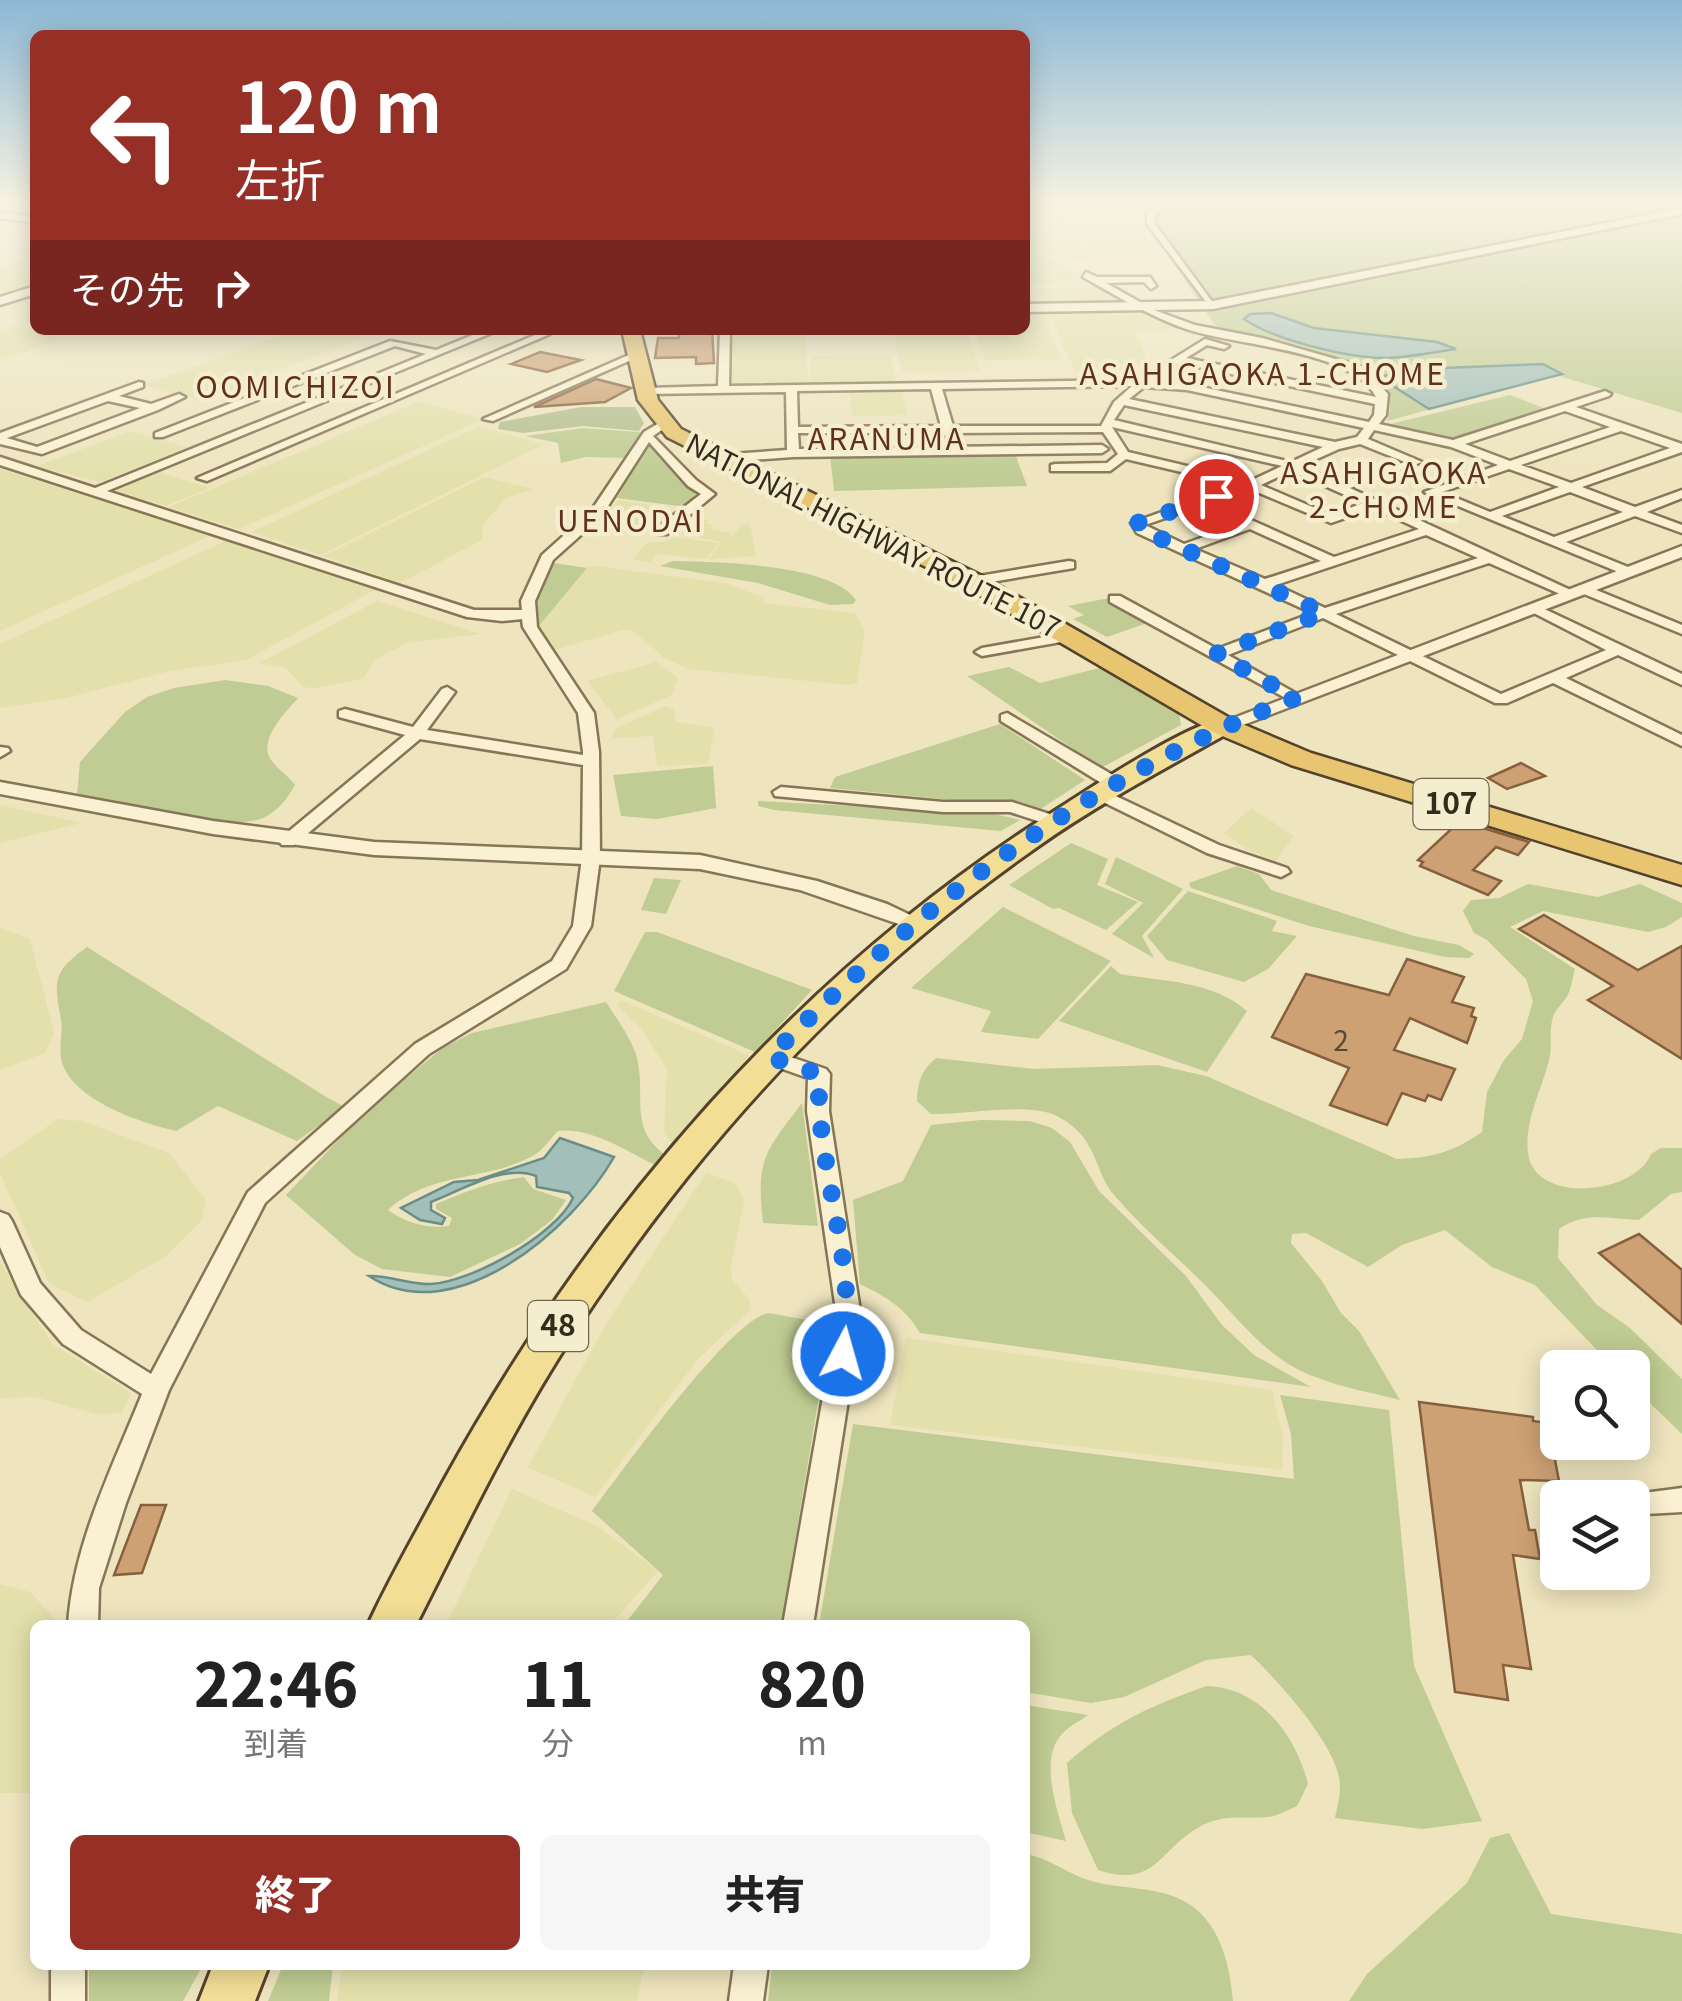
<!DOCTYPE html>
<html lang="ja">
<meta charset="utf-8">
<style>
body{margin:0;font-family:Georgia,"Noto Sans JP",serif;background:#f6f6f6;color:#222;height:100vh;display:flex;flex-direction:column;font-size:38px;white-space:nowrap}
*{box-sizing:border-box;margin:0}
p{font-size:32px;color:#767676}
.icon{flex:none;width:55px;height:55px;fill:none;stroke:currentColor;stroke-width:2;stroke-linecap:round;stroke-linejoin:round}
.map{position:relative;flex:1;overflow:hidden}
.sheet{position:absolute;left:30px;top:1620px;width:1000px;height:350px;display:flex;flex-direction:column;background:#fff;border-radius:15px;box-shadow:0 5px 25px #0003}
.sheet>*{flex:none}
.top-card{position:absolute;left:30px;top:30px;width:1000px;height:305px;border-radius:15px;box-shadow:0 5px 25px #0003;background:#963027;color:#fff;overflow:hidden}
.buttons{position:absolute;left:1540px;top:1350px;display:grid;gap:20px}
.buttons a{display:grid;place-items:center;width:110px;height:110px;border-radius:15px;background:#fff;box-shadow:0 5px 25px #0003;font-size:50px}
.pin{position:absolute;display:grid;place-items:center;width:85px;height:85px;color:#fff;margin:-42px;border:5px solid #fff;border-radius:50%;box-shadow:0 2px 10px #0007}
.me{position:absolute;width:110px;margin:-55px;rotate:6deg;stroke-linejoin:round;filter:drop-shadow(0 0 8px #0008)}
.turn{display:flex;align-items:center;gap:35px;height:210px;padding:0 40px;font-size:45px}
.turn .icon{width:130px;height:130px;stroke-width:2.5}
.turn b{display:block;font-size:70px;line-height:85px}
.then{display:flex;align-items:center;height:95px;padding:0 40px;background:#0003;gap:20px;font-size:38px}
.eta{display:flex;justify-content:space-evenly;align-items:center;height:170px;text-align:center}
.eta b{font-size:60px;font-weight:800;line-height:70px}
.button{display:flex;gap:20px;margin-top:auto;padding:20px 40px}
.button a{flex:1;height:115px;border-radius:15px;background:#963027;color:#fff;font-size:40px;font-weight:800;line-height:115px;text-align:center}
.button a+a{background:#f6f6f6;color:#222}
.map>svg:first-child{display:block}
</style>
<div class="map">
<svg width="1682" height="2001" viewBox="0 0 1682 2001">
<rect width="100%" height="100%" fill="#eee4be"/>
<path fill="#e3e0ac" d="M1059 216 1066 217 1092 260 1062 261 1025 243V217Z
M1146 234 1160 258 1095 259 1079 235Z
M1025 246 1032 249 1093 283 1034 284 1025 264Z
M35 255V285L0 296V267Z
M1098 286 1122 301 1043 302 1037 288Z
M1142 313 1179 328 1136 333 1146 355 1137 369 1075 371 1049 314Z
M1025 316H1042L1062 359 985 360 974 330H1025Z
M14 326 63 339 0 360V331Z
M295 330H334L366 337 199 401 143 385Z
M728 330H804L809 384 727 386Z
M893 330H967L980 371 902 372Z
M890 355 896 383 811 384 810 356Z
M849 389H902L907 415 852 416Z
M418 402 483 419 239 529 169 507Z
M478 427 544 444 321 555 252 532Z
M130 431 187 447 100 482 38 466Z
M0 469 212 535 0 631Z
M155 471 210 488 165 506 111 489Z
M484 477 533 489 506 498 483 525 482 540 400 583 324 556Z
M618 500 663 507 660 512 679 515 666 526 655 524 647 529 599 524Z
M700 519 709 520 706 524 712 525 710 529 732 533 728 540 743 524 750 525 756 556 709 559 721 542 681 534Z
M675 537 719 543 706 559 658 554 650 562 632 559 648 542H664Z
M228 540 380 587 246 660 170 671 66 698 0 708V644Z
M594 566 725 583 765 598 762 603 855 613 865 631 857 683 848 685 689 669 666 659 633 631 622 630 552 651 538 627 587 568Z
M377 601 481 634 406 643 375 660 363 679 315 688 303 687 286 668 260 663Z
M657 662 678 678 672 695 617 719 587 681Z
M666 706 674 710 676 722 715 728 708 764 657 766 653 736 613 738 615 729Z
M0 805 82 823 0 843Z
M1251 808 1294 836 1276 861 1248 850 1224 833Z
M0 928 30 939 54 1033 45 1053 0 1070Z
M621 1000 753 1057 672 1143 664 1133 667 1069 641 1028 617 1005Z
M58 1119 82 1121 169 1153 206 1200 201 1221 165 1257 87 1302 49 1283 0 1173V1159Z
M706 1173 735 1183 744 1200 731 1267 732 1280 748 1298 751 1309 699 1358 595 1497 528 1467 606 1324Z
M0 1261 52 1344 131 1393 122 1413 96 1414 35 1397 0 1398Z
M906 1338 1272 1390 1283 1437 1282 1470 890 1425Z
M512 1489 599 1527 658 1571 610 1625H446Z
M0 1584 30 1592 61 1625H35V1793H0Z
M342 1965H644L637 2001H337Z"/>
<path fill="#c0cc93" d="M1025 204H1682V413L1556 375 1387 421C1395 400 1387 389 1370 375L1378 373 1224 331 1214 324 1145 220 1148 204C1109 217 1065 215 1025 211Z
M1510 395 1546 409 1456 440 1382 426Z
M583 428 639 432 641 434 625 458 586 457 561 463 558 443 525 436Z
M650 441 675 474 697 492 686 507 617 498Z
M1014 451 1027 486 834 491 830 455Z
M673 561C715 562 831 563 856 600L853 604 830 605 758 583 660 566Z
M554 563 587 568 538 627C535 602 540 584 554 563Z
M1109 598 1150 622 1107 637 1073 619 1084 615 1068 606Z
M1009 667 1040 683 1103 667 1178 707 1181 725 1101 768 967 676Z
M225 680 268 686 298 698C286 712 256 741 272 761 278 770 288 775 295 785 287 799 278 811 263 818 228 833 118 803 77 795L80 762 125 712 147 697 174 688Z
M1000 724 1085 780 1039 810 1009 801 972 802 830 788 835 777Z
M713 766 716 808 657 819 621 816 613 775Z
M758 801 990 813 1020 820 1001 831 774 810 758 806Z
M1071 843 1108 859 1097 885 1138 902 1106 930 1059 908 1053 909 1009 885Z
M1116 857 1183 889 1142 936 1154 958 1112 934 1143 903 1105 884Z
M1237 866 1259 874 1271 890 1414 936 1459 945 1474 954 1469 958 1445 957 1309 926 1191 888 1189 883Z
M654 878 681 880 666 914 641 910Z
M1528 884 1598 897 1640 884 1682 903V917L1666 927 1648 932 1543 911 1510 927 1575 969C1573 976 1572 985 1569 992 1566 1001 1556 1008 1553 1017 1549 1029 1552 1044 1550 1056 1543 1088 1524 1119 1528 1153 1534 1205 1635 1195 1651 1154L1661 1148H1682V1192L1671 1194 1639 1220C1609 1219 1585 1211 1559 1229L1558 1258 1597 1305 1630 1328 1682 1379V1434L1633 1387 1632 1368 1613 1367 1535 1285 1492 1267 1445 1230 1402 1245 1368 1267 1306 1233 1292 1234 1291 1243 1322 1281 1341 1313 1359 1331 1400 1400C1373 1393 1344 1388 1318 1378 1266 1360 1239 1318 1202 1282 1173 1253 1142 1228 1115 1196 1093 1171 1099 1139 1059 1117 1031 1101 967 1115 931 1114L917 1101C918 1081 921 1071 936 1058L1034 1069 1157 1065 1206 1076 1397 1159C1431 1158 1454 1152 1482 1132L1487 1092 1504 1060 1522 1039 1533 1001 1526 979 1487 940 1474 933 1463 911 1471 900 1499 898Z
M1188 891 1277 921 1272 931 1297 936 1268 969 1244 982 1167 960 1147 936Z
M1003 907 1111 961 1038 1039 981 1032 991 1011 911 988Z
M645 932H657L812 990 755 1052 614 991Z
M87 947 328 1098 345 1107 297 1141 218 1106 176 1131C142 1123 69 1100 61 1058 59 1045 63 1032 61 1019 53 979 54 971 87 947Z
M1111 966 1120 974C1164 982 1211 980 1247 1011L1207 1072 1059 1021Z
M606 1002C616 1018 629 1035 635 1052 649 1092 625 1127 667 1156L655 1165C626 1151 591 1127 558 1131 551 1138 544 1149 536 1154 489 1182 431 1170 388 1210 406 1223 427 1229 449 1226L452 1218 436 1209V1204C465 1192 492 1181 524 1177L533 1189 566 1200 552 1220 520 1244 450 1277 382 1269 355 1255 286 1195 366 1111 444 1047 472 1033Z
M802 1103 818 1226 763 1223C756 1160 764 1153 802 1103Z
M981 1120 1030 1121 1052 1128 1070 1142 1099 1191 1186 1276 1222 1325 1254 1355 1311 1387 920 1333C905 1307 886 1297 860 1284L853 1200 903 1181 931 1125Z
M768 1313 831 1324 781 1625H624L663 1575 592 1511C622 1472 727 1323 768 1313Z
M1280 1395 1389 1410 1414 1666 1482 1821 1423 1829 1335 1818C1337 1808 1340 1797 1340 1786 1340 1748 1278 1681 1251 1655L1206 1660 1124 1697 1091 1703 1025 1692V1625H819L853 1424 1294 1479 1291 1434Z
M1206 1686C1260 1687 1296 1735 1308 1784L1297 1806C1288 1810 1277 1816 1268 1817 1245 1819 1227 1814 1205 1824 1159 1846 1158 1890 1098 1870L1072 1813 1067 1763C1114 1722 1148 1707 1206 1686Z
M1025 1705 1088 1715C1080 1721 1069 1726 1062 1734 1038 1759 1058 1812 1066 1841L1025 1832Z
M1509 1833 1551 1914 1682 1934V2001H1349L1367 1974 1467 1883 1490 1838Z
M1025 1854C1048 1858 1061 1869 1082 1878 1113 1890 1153 1885 1182 1900 1219 1918 1230 1964 1233 2001H768L772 1965H1025Z
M89 1965H203L183 2001H89Z
M283 1965H333L329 2001H268Z"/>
<path fill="#b6c092" d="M581 407H635L644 423 639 431 583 426 523 433 498 429 500 422Z"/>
<path fill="#a2bfb9" stroke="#698d87" stroke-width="2.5" d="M1271 313 1314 328 1437 342 1456 349C1433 352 1409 358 1386 358 1348 358 1274 340 1244 319L1250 314Z
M1543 364 1562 374 1429 409 1379 377 1417 369Z
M560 1138 614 1157C573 1229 454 1332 369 1276 389 1275 410 1285 431 1284 471 1282 556 1235 573 1198L569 1193 537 1187 536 1176C505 1163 460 1191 431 1202V1210L445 1218 442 1224 420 1220 401 1208 454 1182 478 1180 544 1158Z"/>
<path fill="#cda174" stroke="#86603d" stroke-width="2.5" d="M679 330H712L714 363 696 364V357L655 358 658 338H679Z
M540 352 581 360 547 372 511 364Z
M596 379 631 388 605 402 534 407Z
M1521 763 1545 776 1507 789 1488 778Z
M1460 821 1529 842 1518 855 1496 847 1473 870 1501 881 1488 895 1420 866 1423 862 1418 860Z
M1544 915 1638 970 1682 946V1059L1588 1000 1613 986 1519 929Z
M1407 959 1464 977 1452 1002 1474 1008 1471 1016 1476 1018 1467 1043 1410 1018 1394 1050 1455 1069 1441 1100 1428 1095 1425 1101 1402 1093 1387 1125 1330 1105 1349 1068 1272 1037 1306 974 1389 995Z
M1639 1234 1682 1270V1324L1599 1253Z
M1419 1402 1533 1417V1421L1548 1423 1559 1481 1520 1480 1529 1530H1535L1540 1559 1513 1555 1531 1669 1503 1665 1508 1700 1455 1692Z
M141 1505H166L142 1573 114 1575Z"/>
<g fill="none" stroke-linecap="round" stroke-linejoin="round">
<g stroke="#867557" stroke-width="5">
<path id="minor" d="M1162 204H1172L1154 215 1155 224 1216 307H1210L1147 224V212Z
M1086 272 1097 277H1150L1156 286 1151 289 1144 282 1106 283 1154 310 1195 325 1262 338 1363 367 1388 394 1386 415 1379 424 1453 440 1605 391 1611 394 1609 396 1576 407 1682 444V452L1582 487 1635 507 1682 490V498L1647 512 1682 525V533L1635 516 1566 542 1633 569V575L1628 576 1424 492 1498 465 1451 447 1374 430 1368 439 1422 462 1350 488 1579 594 1567 597 1489 563 1336 614 1501 694 1606 650 1524 608 1536 605 1682 674V685L1618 655 1566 678 1682 735V746L1553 683 1507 703H1495L1323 618 1228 655 1304 698 1296 703 1291 701 1110 602V596H1120L1217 649 1312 613 1137 533 1131 523 1237 485 1126 459 1110 471H1051V465L1055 464 1107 463 1118 454 1103 432 955 433 956 437 950 441 943 433H798L799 449 1102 445 1108 449 1102 453 793 457 721 462 717 461V455L787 450 786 392 646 394 640 391 646 388 718 386 720 330H730L729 386 1139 380 1205 339 1229 346 1224 349 1207 345 1186 358 1376 397C1353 349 1235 346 1186 329 1149 316 1117 296 1083 277ZM1179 363 1375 404 1374 415 1369 422 1187 384 1152 381ZM1132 386 1114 402 1101 426H953L942 389ZM1144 387 1187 390 1364 428 1357 437 1335 442 1129 399ZM931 389 941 426 798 427 797 391ZM1124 405 1323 447 1291 462 1114 420ZM1565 411 1610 427 1510 461 1465 444ZM1112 427 1278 465 1282 466 1250 481 1128 452ZM1621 431 1670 448 1571 483 1521 465ZM1360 444 1405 462 1339 483 1301 466 1339 449ZM1509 469 1559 487 1490 512 1442 492ZM1291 471 1363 503 1331 515 1261 485ZM1250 489 1331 523 1374 508 1419 529 1334 557 1251 520 1184 544 1145 525ZM1570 492 1623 512 1554 537 1502 516ZM1250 529 1321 561 1265 579 1195 549ZM1426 535 1478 558 1325 608 1276 585Z
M485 330H499L107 491 474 610H522L521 601 542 555 591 511 644 432 659 423 669 425 653 436 696 480 715 494 667 534H657V528L701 494 688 486 649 442 601 517 553 560 535 601 537 627 594 713 599 752 600 858 591 926 566 969 429 1054 265 1203 169 1390 126 1503 99 1588 98 1625H68C73 1545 112 1468 142 1394L63 1344 21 1295 0 1247V1212L8 1215 12 1221 40 1283 81 1330 151 1374 248 1192 415 1044 552 961 573 926 582 858 583 765 420 739 294 845H282L279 841 282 837 405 735 339 717V711L345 709 413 727 442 689 447 687 455 692 427 730 583 755V752L578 713 523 627 522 619 502 621 467 617 0 465V457L95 488 426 354 395 346 163 437H155V433L390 341 436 350Z
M523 330H541L550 334 207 481 197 478 535 335Z
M631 354 640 356 493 421 483 419Z
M139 382 143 383V387L119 396 151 404 179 394 185 397 158 410 42 454 0 444V433ZM108 401 140 408 37 447 7 438Z
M1069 561 1074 562V568L973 585 966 581 973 577Z
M1584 585 1682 625V634L1579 592V586Z
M1067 633 1074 637 1072 640 982 656 975 652 982 648Z
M1007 713 1123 781 1125 785 1117 790 1111 789 1001 721V715Z
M0 747 8 748 10 751 0 757Z
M781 787 943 802H1012L1062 818 1065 822 1056 827 1010 812H943L775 796 773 792Z
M1101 789 1219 845 1287 868 1290 872 1281 877 1207 853 1095 798V790Z
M770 1050 826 1069 830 1074 829 1111 861 1317 813 1625H783L837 1317 807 1111 808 1078 763 1062 760 1057Z
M1682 1488V1512L1646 1514 1636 1510 1632 1502 1636 1494Z
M51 1965H85V2001H51Z
M734 1965H768L763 2001H729Z"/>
</g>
<g stroke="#867557" stroke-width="5">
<path id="tertiary" d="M1682 208V214L1213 309 1025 312V304L1213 301Z
M0 212 35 217V223L0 218Z
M35 286V294L0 305V297Z
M1682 546V557L1230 730 1223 732 1213 726Z
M0 782 213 821 374 842 700 855 817 881 887 904 925 922 913 929 800 890 700 869 374 855 213 834 0 794Z"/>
</g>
<g stroke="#54422c" stroke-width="6">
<path id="primary" d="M1223 718 1232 721 1236 726 1232 731C1166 768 1099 803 1037 847 852 976 698 1144 575 1332 514 1425 466 1526 416 1625H368C390 1577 417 1531 442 1484 592 1211 798 971 1064 805 1103 780 1180 729 1223 718Z
M213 1965H269L255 2001H199Z"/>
</g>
<g stroke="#54422c" stroke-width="5">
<path id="trunk" d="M622 330H640L658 400 681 429 982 576 1233 720 1311 753 1682 865V885L1291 765 1213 732 964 586 667 437 638 400Z"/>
</g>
<use href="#minor" fill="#f9f1d1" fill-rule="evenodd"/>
<use href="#tertiary" fill="#f9f1d1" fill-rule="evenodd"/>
<use href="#primary" fill="#f2de95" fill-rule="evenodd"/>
<use href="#trunk" fill="#e8c671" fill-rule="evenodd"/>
</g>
<linearGradient id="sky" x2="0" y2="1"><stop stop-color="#8cb8d5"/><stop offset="0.42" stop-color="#f7f3e2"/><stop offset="1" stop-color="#f7f3e2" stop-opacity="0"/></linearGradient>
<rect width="1682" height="484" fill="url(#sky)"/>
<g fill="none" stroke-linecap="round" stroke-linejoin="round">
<path stroke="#1a73e8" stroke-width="18" stroke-dasharray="0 32.4" d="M843 1354C859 1260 815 1169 819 1074L770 1057C918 905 1096 773 1296 698L1216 654 1324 613 1142 530 1137 523 1216 496"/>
</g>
<g text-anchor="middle" stroke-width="9" stroke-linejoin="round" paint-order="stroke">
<g font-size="28" fill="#352b1c" stroke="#f5eece">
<text transform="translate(873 536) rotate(27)" y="10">NATIONAL HIGHWAY ROUTE 107</text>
</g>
<g font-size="28" fill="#5b4832">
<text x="1341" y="1051">2</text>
</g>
<g font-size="30" letter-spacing="2.5" fill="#62311b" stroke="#f5eece">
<text x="1263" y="385">ASAHIGAOKA 1-CHOME</text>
<text x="296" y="398">OOMICHIZOI</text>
<text x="887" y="450">ARANUMA</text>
<text x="1384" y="484">ASAHIGAOKA<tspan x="1384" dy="34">2-CHOME</tspan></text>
<text x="631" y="532">UENODAI</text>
</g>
<g fill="#f5eece" stroke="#6f6651" stroke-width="2.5">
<rect x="1413.5" y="779" width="75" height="50" rx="8"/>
<rect x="528" y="1301" width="60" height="50" rx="8"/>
</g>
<g font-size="30" font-weight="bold" fill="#352b1c">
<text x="1451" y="814">107</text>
<text x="558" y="1336">48</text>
</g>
</g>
</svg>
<div class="buttons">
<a><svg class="icon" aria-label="search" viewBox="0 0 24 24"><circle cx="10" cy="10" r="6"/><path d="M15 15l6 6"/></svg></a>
<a><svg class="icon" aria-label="layers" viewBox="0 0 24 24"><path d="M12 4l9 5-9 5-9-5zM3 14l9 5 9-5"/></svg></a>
</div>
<div class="pin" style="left:1216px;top:496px;background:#d93025"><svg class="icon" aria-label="arrive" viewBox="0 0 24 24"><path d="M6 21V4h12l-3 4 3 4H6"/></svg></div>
<svg class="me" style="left:843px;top:1354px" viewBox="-20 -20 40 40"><circle r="17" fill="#1a73e8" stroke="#fff" stroke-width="3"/><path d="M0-11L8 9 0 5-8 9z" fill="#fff"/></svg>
<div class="top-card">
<div class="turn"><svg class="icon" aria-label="left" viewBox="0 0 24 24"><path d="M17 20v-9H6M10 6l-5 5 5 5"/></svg><div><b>120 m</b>左折</div></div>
<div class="then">その先<svg class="icon" aria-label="right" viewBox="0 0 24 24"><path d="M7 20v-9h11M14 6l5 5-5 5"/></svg></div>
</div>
<section class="sheet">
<div class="eta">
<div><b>22:46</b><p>到着</p></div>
<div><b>11</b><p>分</p></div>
<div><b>820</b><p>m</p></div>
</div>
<div class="button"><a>終了</a><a>共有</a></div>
</section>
</div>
